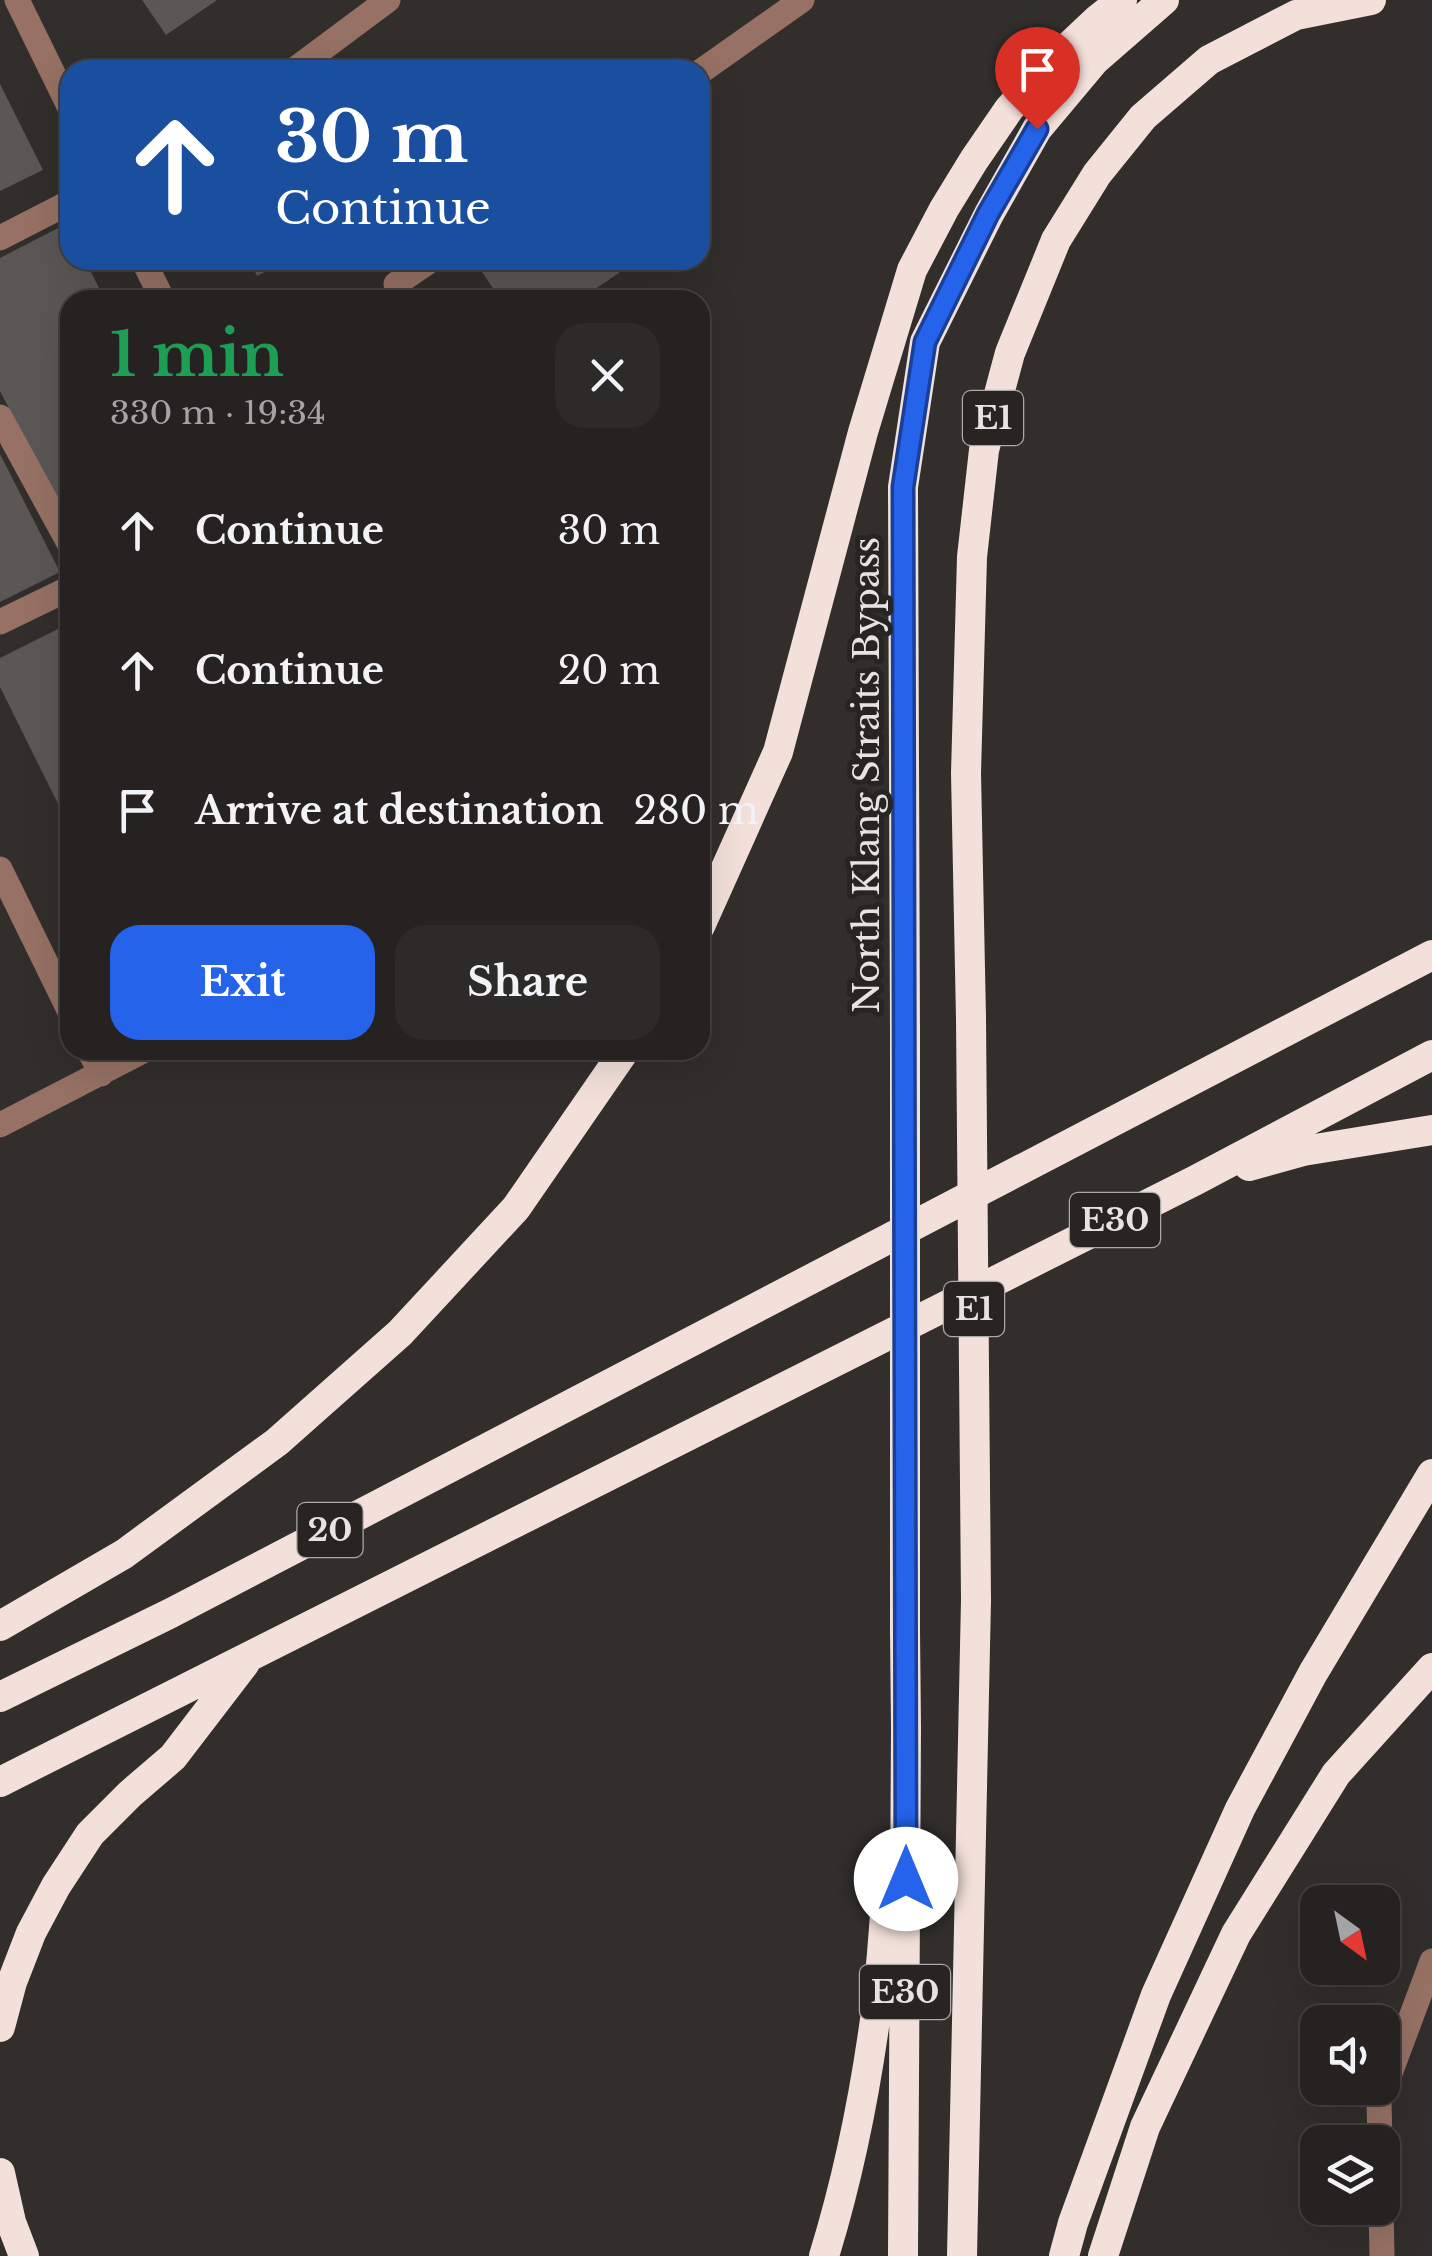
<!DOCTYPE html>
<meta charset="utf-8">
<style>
body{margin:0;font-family:"Libre Baskerville",serif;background:#2d2a2a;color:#f1f3f6;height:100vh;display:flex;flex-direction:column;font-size:38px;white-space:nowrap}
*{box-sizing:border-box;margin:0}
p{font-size:32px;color:#a3a4a5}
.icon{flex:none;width:55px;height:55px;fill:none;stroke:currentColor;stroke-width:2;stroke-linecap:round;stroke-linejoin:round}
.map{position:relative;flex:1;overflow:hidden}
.sheet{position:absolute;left:60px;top:290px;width:650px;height:770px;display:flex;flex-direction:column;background:#252221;border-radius:30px;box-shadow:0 10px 40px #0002,0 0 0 2px #423f3f}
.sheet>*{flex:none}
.hud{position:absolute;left:60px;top:60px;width:650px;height:210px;border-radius:30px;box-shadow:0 10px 40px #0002,0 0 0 2px #423f3f;background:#1a4fa0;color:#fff;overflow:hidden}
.needle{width:65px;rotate:147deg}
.fabs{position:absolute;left:1300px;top:1885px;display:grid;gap:20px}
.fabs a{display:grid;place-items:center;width:100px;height:100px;border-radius:20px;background:#252221;box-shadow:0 10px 40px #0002,0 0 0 2px #423f3f;font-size:50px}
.pin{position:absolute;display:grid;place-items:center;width:85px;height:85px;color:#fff;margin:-102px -42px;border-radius:50% 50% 50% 0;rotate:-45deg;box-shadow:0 0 10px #0007}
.pin .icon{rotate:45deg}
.me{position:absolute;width:110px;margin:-55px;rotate:0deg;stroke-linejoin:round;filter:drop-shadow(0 0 8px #0008)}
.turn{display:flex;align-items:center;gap:35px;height:210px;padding:0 50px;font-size:45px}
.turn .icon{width:130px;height:130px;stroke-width:2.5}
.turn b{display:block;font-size:70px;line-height:85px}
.round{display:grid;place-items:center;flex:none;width:105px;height:105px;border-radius:30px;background:#2d2a2a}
.summary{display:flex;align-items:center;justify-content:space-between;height:170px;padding:0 50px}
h1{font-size:60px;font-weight:700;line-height:75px;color:#1e9e55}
.button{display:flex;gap:20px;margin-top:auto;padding:20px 50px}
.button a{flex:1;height:115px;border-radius:30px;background:#2563eb;color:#fff;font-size:40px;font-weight:700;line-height:115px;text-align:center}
.button a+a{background:#2d2a2a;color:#f1f3f6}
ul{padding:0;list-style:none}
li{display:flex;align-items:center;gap:30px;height:140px;padding:0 50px}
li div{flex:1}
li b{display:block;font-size:38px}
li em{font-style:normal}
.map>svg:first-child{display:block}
</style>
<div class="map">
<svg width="1432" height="2256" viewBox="0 0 1432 2256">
<rect width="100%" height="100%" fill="#312e2c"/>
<path fill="#5a5755" d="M142 0H217L166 35Z
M0 84 43 170 0 191Z
M66 224 70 231V260H85L105 300H70V526L0 391V258Z
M250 260H289L257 276Z
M499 260H638L579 300H501L482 272Z
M0 454 60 572 0 602Z
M70 623V828L0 687V658Z"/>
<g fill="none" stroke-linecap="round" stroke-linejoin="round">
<path stroke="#967164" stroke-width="25" d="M17 0 70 108
M294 70 388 0
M700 72 802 0
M0 238 70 202
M143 260 163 300
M405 300 396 284 431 260
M0 417 70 545
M0 622 70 588
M0 869 70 1012
M89 1050 101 1074
M0 1125 145 1050
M1380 2142 1379 2103 1432 1961
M1381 2208 1382 2256"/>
<path stroke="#f3e0da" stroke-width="30" d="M700 926 778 752 863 432 912 270 944 209 974 160 1009 109 1047 67 1098 19 1122 0
M971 1018 966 773 972 557 984 450 1010 353 1056 240 1097 174 1143 117 1209 60 1296 15 1371 0
M905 1035 903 487 925 342 989 214 1037 129 1094 61 1164 0
M1249 1166 1303 1151 1432 1130
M0 1626 124 1554 277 1442 400 1333 516 1208 625 1050
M0 1697 171 1613 1432 955
M0 1782 1196 1180 1432 1055
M0 2027 12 1982 31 1933 56 1886 90 1834 130 1794 173 1757 245 1663
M0 2173 11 2222 24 2256
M824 2256C849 2175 866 2089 877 2005 882 1963 884 1922 888 1880
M903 2256 906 1728 905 1631
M962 2256 976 1600
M1064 2256 1073 2223 1156 1995 1240 1809 1313 1673 1432 1474
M1103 2256 1145 2127 1236 1934 1336 1774 1432 1668"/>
<path stroke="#f3e0da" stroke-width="30" d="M971 1018 976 1600
M905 1631V1035"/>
</g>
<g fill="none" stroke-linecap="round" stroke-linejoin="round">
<g stroke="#184099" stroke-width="25">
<path id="route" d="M906 1879 903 487 925 342 988 214 1037 129"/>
</g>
<use href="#route" stroke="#2563eb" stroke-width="18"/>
</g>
<g text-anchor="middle" stroke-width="10" stroke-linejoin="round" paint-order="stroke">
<g fill="#272422" stroke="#acaaa8" stroke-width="2.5">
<rect x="963" y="391" width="60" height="54" rx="8"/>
<rect x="1070" y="1193" width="90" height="54" rx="8"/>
<rect x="944" y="1282" width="60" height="54" rx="8"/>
<rect x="297.5" y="1503" width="65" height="54" rx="8"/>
<rect x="860" y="1965" width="90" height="54" rx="8"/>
</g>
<g font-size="32" font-weight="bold" fill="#e5e4e2">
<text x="993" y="429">E1</text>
<text x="1115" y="1231">E30</text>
<text x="974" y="1320">E1</text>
<text x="330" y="1541">20</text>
<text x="905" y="2003">E30</text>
</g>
<g font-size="35" fill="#e5e4e2" stroke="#272422">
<text transform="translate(867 775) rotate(-90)" y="12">North Klang Straits Bypass</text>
</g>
</g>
</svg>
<div class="fabs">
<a><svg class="needle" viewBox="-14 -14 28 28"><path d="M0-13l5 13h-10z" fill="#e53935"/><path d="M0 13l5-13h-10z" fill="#a3a4a5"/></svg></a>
<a><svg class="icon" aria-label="sound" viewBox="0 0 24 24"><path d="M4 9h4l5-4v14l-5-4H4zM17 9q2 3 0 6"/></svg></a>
<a><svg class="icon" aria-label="layers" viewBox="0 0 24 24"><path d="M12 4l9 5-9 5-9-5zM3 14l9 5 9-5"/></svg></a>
</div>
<div class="pin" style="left:1037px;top:129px;background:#d93025"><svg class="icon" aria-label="arrive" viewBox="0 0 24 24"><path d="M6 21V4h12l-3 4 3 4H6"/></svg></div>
<svg class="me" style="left:906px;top:1879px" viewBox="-20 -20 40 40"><circle r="19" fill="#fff"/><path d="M0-13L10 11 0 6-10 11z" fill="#2563eb"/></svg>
<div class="hud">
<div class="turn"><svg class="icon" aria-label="ahead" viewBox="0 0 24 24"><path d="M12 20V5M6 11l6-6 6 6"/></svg><div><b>30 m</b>Continue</div></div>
</div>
<section class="sheet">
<div class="summary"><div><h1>1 min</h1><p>330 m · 19:34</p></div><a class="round"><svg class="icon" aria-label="close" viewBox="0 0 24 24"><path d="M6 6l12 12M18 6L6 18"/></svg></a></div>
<ul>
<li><svg class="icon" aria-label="ahead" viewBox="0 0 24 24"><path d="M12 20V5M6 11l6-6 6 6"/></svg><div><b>Continue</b></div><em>30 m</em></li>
<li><svg class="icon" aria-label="ahead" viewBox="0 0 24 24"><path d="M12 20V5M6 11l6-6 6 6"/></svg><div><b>Continue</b></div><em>20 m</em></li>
<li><svg class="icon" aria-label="arrive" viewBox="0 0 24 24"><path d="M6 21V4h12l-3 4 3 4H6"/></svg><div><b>Arrive at destination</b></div><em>280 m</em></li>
</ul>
<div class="button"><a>Exit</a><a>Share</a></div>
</section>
</div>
